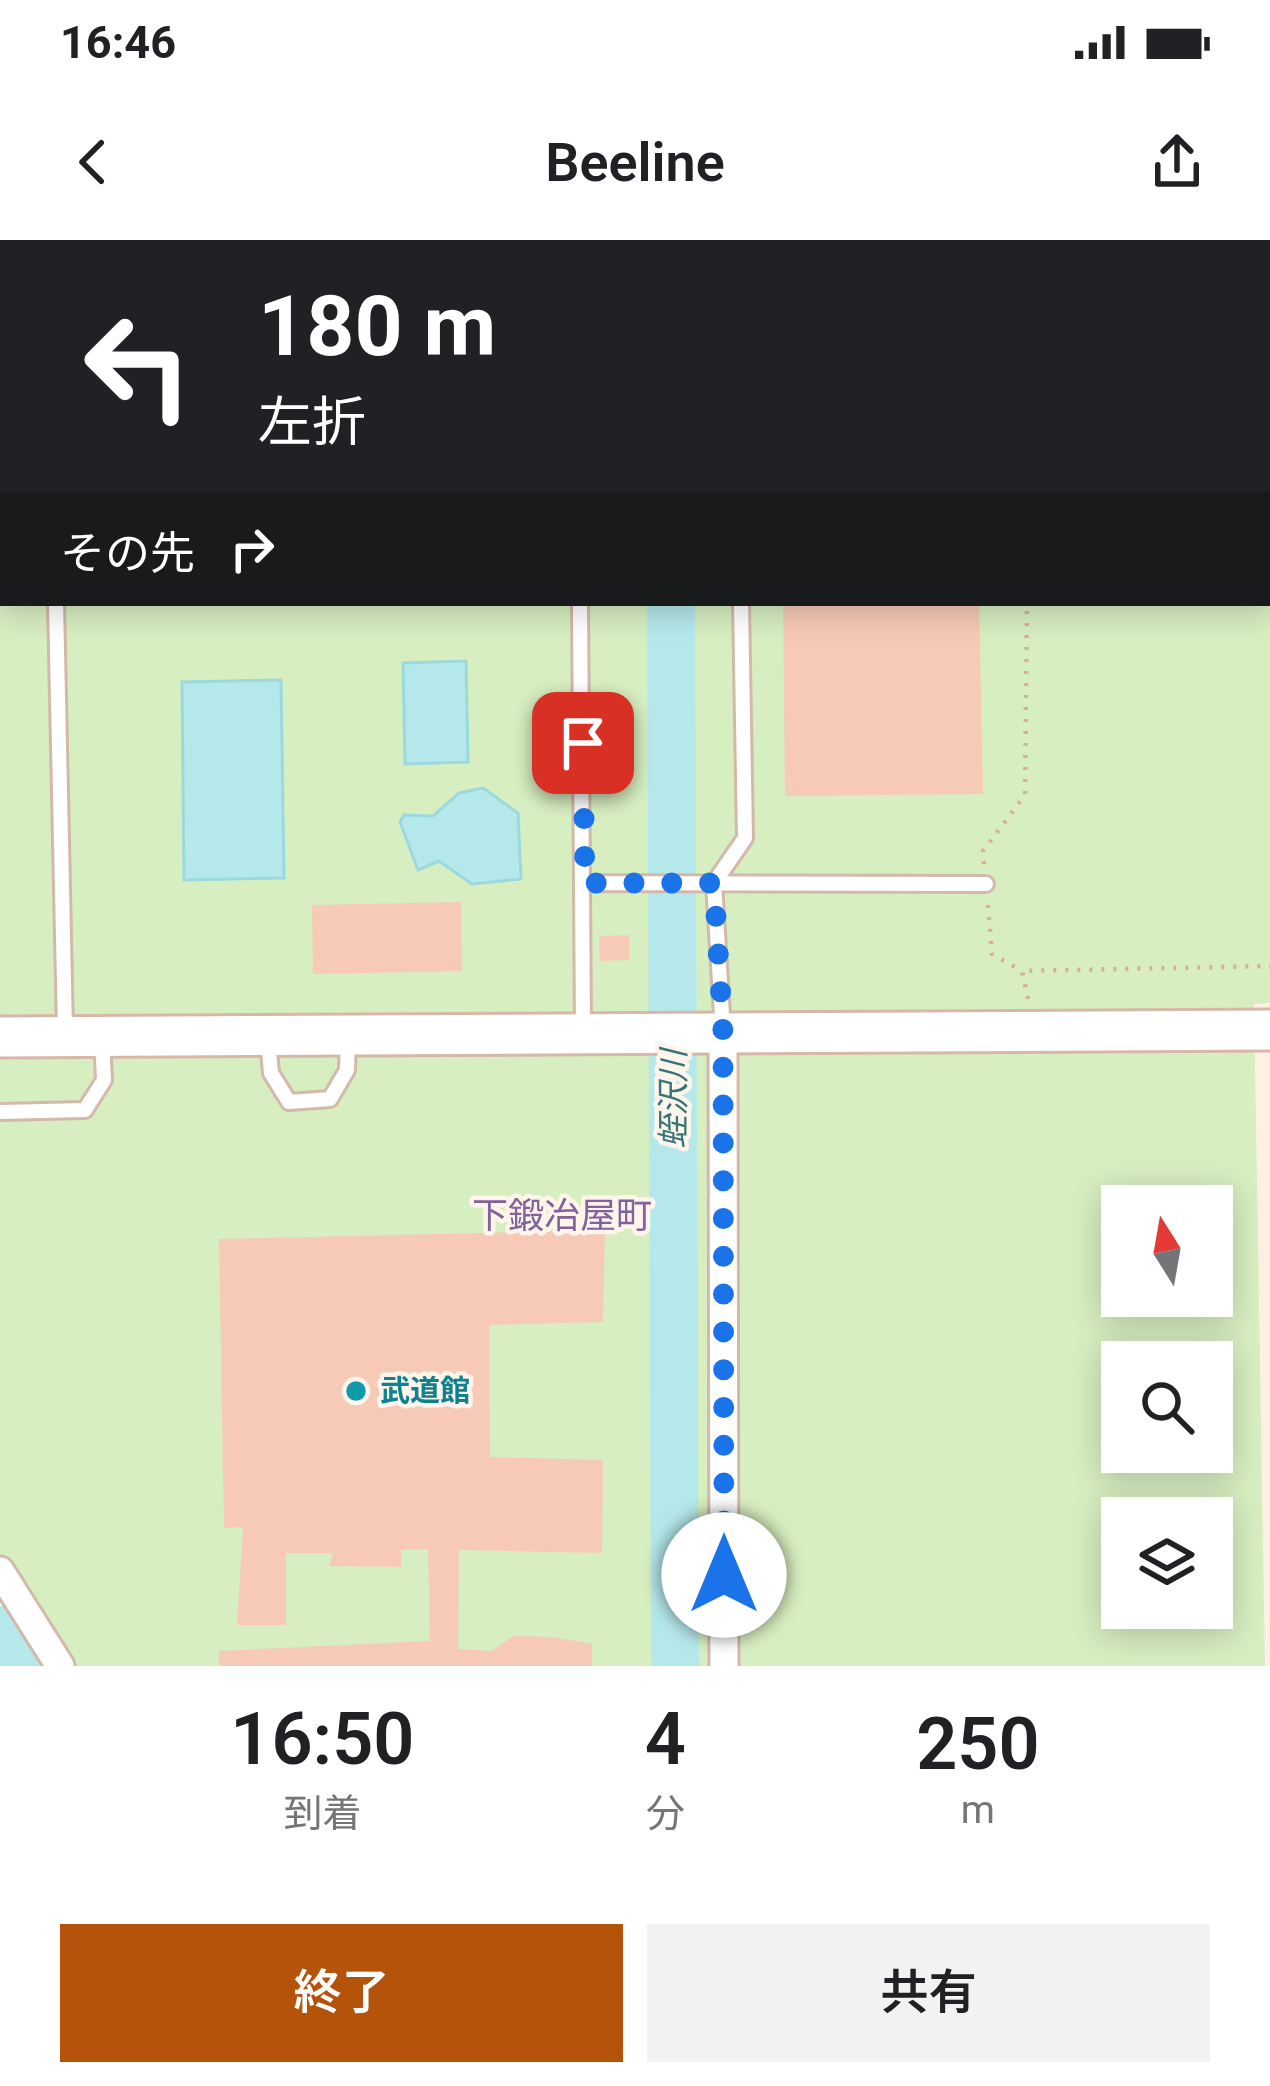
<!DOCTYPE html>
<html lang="ja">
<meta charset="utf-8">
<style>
body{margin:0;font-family:Roboto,"Noto Sans JP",sans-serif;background:#f2f2f2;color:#202124;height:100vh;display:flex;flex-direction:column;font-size:45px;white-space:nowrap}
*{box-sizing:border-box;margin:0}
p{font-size:39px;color:#757577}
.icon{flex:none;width:66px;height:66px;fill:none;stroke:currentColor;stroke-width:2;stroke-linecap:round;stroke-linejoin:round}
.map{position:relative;height:1426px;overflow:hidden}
.details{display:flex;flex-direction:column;background:#fff;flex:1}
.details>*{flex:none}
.top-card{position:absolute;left:0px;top:0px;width:1272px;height:366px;box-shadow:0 6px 30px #0003;background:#202124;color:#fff;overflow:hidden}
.needle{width:78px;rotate:349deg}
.controls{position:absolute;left:1101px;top:945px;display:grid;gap:24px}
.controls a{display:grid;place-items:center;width:132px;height:132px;border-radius:0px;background:#fff;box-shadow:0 6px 30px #0003;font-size:60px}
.pin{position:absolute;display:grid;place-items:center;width:102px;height:102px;color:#fff;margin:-51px;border-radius:24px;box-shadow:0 6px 18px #0006}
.me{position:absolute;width:132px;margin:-66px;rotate:0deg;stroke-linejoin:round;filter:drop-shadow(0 0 9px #0008)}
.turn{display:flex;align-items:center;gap:42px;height:252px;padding:0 60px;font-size:54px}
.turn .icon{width:156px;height:156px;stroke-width:2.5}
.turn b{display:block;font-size:84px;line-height:102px}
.then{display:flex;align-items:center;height:114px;padding:0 60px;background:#0003;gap:24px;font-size:45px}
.eta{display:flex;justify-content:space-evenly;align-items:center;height:204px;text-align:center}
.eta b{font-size:72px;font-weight:600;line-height:84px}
.cta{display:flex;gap:24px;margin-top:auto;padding:24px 60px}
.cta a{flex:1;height:138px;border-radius:0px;background:#b45309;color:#fff;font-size:48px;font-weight:600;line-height:138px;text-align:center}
.cta a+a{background:#f2f2f2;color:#202124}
.status{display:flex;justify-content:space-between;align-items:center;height:84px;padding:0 60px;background:#fff;direction:ltr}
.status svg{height:33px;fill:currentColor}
header{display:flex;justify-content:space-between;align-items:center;height:156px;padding:0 60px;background:#fff;font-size:54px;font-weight:600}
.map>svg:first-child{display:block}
</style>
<div class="status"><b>16:46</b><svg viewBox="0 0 49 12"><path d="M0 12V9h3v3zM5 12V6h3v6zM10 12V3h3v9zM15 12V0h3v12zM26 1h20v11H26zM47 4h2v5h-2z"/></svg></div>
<header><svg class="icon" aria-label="back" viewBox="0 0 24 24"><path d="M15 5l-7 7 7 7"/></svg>Beeline<svg class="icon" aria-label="share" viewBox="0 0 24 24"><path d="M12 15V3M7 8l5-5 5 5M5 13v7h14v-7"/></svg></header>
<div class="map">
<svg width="1270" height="1426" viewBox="0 0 1270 1426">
<rect width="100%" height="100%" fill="#fef1e3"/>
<path fill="#d7eec0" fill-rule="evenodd" d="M0 0H1270V763L1254 764 1265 1426H66L0 1317ZM3 3H1269V363H3ZM1122 966H1212V1056H1122ZM1122 1122H1212V1212H1122ZM1122 1278H1212V1368H1122Z"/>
<path fill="#b5e8ea" stroke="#9adadd" stroke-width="3" d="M466 421 468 522 405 524 403 423Z
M281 440 284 638 184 640 182 442Z
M483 548 518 573 521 639 472 644 439 621 418 630 400 582 404 575 433 576 459 553Z"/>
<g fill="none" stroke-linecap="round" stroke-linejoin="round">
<path stroke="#b5e8ea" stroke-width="48" d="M671 3 672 0
M671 363 675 1426
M0 1390 24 1426"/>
</g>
<path fill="#f7cab8" d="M783 363H979L983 554 785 556Z
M461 662 462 731 313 734 312 665Z
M629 695V720L600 721 599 696Z
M605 990 603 1082 489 1085 490 1217 603 1220 602 1313 459 1310 458 1409 492 1411 513 1396 552 1397 592 1404V1426H219V1411L430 1401 428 1309 401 1310V1327L329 1326 333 1313H286V1385H237L243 1287 224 1288 219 999Z"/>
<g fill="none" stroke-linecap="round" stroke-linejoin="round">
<g stroke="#d3b9aa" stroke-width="20">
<path id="lane" d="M571 0V3
M819 0 820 3
M63 3 65 0
M56 363 65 791
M580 363 583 788
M585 643 986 644
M723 792 714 643 745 598 741 363
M268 799 271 833 289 862 330 859 347 830 348 799
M0 872 85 870 104 840 102 798"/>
</g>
<g stroke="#d3b9aa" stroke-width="33">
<path id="street" d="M723 792 724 1426
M0 1331 60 1426"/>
</g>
<g stroke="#d7b7a8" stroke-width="45">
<path id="secondary" d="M0 797 1270 790"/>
</g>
<path stroke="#dcad9a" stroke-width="4.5" stroke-dasharray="3 9" stroke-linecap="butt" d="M885 0 886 3
M1269 195H1270
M984 624 983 611 1025 555 1027 363
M988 665 992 714 1022 731
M1028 759 1022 731 1270 726"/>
<use href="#lane" stroke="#fff" stroke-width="14"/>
<use href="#street" stroke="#fff" stroke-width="27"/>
<use href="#secondary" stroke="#fff" stroke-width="39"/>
</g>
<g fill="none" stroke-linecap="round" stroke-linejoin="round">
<path stroke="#1a73e8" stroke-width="21" stroke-dasharray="0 37.8" d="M583 503 585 643H714L723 792 724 1335"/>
</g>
<circle fill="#0f9aa8" stroke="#fff5eb" stroke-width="4.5" cx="356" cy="1151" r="12"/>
<g text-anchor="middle" stroke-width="9" stroke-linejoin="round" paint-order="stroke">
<g font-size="30" font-weight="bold" fill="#0d838f" stroke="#fff5eb" text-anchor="start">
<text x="380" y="1161">武道館</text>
</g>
<g font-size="33" font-style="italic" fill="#357579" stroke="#fff5eb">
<text transform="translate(673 859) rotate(-90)" y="12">蛭沢川</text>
</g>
<g font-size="36" fill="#82619d" stroke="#fff5eb">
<text x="562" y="988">下鍛冶屋町</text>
</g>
</g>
</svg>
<div class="controls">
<a><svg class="needle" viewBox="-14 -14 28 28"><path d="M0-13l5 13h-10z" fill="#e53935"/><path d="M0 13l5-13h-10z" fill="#757577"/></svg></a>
<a><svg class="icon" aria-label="search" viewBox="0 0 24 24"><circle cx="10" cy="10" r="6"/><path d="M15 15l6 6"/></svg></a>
<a><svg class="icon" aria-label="layers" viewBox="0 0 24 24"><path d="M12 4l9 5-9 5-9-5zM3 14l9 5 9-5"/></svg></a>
</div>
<div class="pin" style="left:583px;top:503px;background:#d93025"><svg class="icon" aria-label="arrive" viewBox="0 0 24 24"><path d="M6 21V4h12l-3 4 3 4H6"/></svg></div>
<svg class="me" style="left:724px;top:1335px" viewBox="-20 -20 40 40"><circle r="19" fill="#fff"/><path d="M0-13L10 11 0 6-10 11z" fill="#1a73e8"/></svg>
<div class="top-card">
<div class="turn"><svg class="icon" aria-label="left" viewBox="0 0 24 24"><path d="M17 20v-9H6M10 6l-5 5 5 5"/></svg><div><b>180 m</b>左折</div></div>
<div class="then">その先<svg class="icon" aria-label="right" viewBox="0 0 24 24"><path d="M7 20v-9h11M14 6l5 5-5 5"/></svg></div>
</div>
</div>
<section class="details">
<div class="eta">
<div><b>16:50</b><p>到着</p></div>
<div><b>4</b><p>分</p></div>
<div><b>250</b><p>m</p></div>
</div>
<div class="cta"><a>終了</a><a>共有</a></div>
</section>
